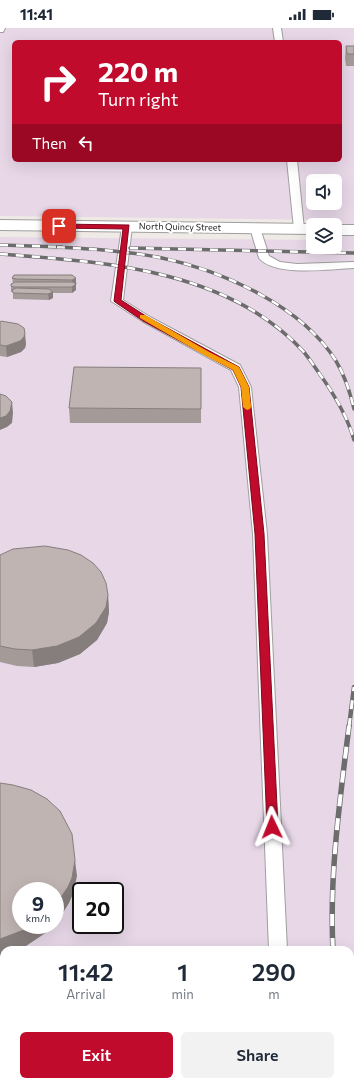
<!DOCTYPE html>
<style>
body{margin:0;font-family:Commissioner,sans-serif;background:#f2f2f3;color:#1f2937;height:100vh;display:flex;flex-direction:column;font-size:15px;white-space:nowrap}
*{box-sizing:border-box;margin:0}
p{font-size:13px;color:#747a83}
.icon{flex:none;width:22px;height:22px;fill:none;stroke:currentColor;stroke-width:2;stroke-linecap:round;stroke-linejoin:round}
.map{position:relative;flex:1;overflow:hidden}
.panel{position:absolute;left:0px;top:918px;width:354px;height:140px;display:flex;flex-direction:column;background:#fff;border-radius:12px 12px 0 0;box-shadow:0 4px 16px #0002}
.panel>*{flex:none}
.top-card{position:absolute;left:12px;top:12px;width:330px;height:122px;border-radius:6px;box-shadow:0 4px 16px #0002;background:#c10b2d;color:#fff;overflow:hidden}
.fabs{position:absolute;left:306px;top:146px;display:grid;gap:8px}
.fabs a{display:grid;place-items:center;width:36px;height:36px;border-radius:6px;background:#fff;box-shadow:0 4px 16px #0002;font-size:20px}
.speed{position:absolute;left:12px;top:854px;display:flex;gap:8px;font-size:20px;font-weight:700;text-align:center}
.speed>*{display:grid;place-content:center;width:52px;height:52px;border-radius:50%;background:#fff;box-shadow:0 4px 16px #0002;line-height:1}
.speed small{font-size:10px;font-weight:400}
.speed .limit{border:2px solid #111;border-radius:6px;background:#fff;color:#111}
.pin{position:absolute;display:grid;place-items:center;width:34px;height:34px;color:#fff;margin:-17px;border-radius:8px;box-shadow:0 2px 6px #0006}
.me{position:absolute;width:44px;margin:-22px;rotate:358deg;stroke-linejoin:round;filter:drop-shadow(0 0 3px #0008)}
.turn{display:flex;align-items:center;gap:14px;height:84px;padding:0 20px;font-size:18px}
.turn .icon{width:52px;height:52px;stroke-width:2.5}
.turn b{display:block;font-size:28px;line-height:34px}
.then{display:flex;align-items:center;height:38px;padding:0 20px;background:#0003;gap:8px;font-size:15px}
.eta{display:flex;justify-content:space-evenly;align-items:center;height:68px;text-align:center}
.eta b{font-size:24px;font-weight:600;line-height:28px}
.action{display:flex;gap:8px;margin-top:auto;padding:8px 20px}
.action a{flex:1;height:46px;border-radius:6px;background:#c10b2d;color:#fff;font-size:16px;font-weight:600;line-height:46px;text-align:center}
.action a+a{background:#f2f2f3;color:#1f2937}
.status{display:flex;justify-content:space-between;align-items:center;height:28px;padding:0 20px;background:#fff;direction:ltr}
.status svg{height:11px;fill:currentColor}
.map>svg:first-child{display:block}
</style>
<div class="status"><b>11:41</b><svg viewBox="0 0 49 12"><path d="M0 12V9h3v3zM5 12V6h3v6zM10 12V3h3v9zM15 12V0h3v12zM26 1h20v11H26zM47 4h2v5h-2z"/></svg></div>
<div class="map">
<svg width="354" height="1058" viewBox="0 0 354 1058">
<rect width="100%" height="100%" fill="#efeae5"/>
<path fill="#e7d7e7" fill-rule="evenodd" d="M0 0H354V1058H0V209L313 212V219H335L336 212 335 197H333L332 192 0 188ZM14 14H340V132H14ZM313 153H335V175H313ZM21 863H55V897H21ZM81 863H115V897H81ZM4 922H350V1054H4Z"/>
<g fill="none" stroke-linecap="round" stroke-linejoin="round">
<g stroke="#9f9f9f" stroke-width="2">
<path id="service" d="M0 0H5L3 4H0Z
M273 0H281L283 14H275Z
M287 132H297L304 201 299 204 294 201Z
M127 196 132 199 123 272 150 289 240 337 251 359 267 506 287 922H269L253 506 239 359 231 342 142 293 111 273 122 199Z
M255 197 260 200 269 228 280 234 297 236 354 234V240C331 241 274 249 259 230L250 200Z
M273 1054H293L294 1058H274Z"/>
</g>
<g stroke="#9f9f9f" stroke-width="2">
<path id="tertiary" d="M0 192 313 196 316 197H313V206L0 202Z
M335 197H354V207H335Z"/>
</g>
<use href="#service" fill="#fff" fill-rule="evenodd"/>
<use href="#tertiary" fill="#fff" fill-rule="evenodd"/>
<g stroke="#6c6c6c" stroke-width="3.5">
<path id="rail-far2" d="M0 217 62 219
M57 219C92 221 128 223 162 230 223 243 302 278 336 333 345 348 350 364 354 381
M130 220 354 225
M0 226C104 234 227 241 303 323 309 330 314 338 319 345 334 366 347 387 354 412"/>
</g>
<g stroke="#6c6c6c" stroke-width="4.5">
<path id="rail-far1" d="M349 699 354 659"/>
</g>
<g stroke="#6c6c6c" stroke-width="5.5">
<path id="rail" d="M333 922C329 847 340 772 349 698
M343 1054V1058"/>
</g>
<use href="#rail-far2" stroke="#fff" stroke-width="2.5" stroke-dasharray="8" stroke-linecap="butt"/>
<use href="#rail-far1" stroke="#fff" stroke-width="3" stroke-dasharray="9" stroke-linecap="butt"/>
<use href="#rail" stroke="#fff" stroke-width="4" stroke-dasharray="12" stroke-linecap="butt"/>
</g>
<path fill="#a49b99" d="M346 18H354V38H346L345 30Z
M72 247 77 256H76V262L72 265H53V270L49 272 13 271V264H11V256L13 255 12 250Z
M0 294 26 316 25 320 21 324 7 329 0 328Z
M69 380 201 381V395H70Z
M0 527 108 567 109 584 107 595 97 612 80 626 58 635 34 639 17 638 0 634Z"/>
<path fill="#867e7d" d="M76 250V262L72 265V252Z
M53 264V270L49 272 48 266Z
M25 305 26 316 25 320 21 324 7 329 6 318Z
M12 374 13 385 12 395 7 399 0 402V390Z
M108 567 109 584 107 595 97 612 80 626 58 635 34 639 32 622Z
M75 832 77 848 73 866 69 875 59 891 55 896V878Z
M32 897H54L44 906 26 918 17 922H4V927L0 928V911Z"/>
<path fill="#bfb4b2" stroke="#867e7d" d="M346 18H354V26H347Z
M14 247H72L76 250 72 252 16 251 12 250Z
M15 254H73L76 256 72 259H14L11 258V256Z
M16 260 49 261 53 264 48 266 13 265 12 262Z
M1 293 18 296 24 300 25 305 24 309 20 313 6 318 0 317V294Z
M74 339 201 340V381L69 380Z
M0 366 6 368 12 374 10 383 6 388 0 390Z
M45 518 68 522 81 527 93 535 101 544 106 555 108 567 106 579 96 595 79 609 57 618 32 622 15 621 0 618V527L13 521Z
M0 755 13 757 31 762 47 771 60 783 72 806 75 832 72 850 68 859 55 878V863H21V897H32L24 902 0 911Z"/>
<path fill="#c10b2d" stroke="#7d071d" d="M56 196 129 197 121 272 149 290 239 339 249 359 264 506 278 799 276 802 272 803 268 802 267 799 255 506 241 359 233 342 143 293 115 274 114 273 123 201 59 200 56 199Z"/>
<path fill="#f59e0b" d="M140 287H145L209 324 239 339 249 359 251 379 250 381 247 382 243 379 241 359 233 342 204 327 140 290Z"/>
<g text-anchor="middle" stroke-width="4" stroke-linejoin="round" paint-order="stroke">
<g font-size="9" fill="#1e1e1e" stroke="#fff">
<text transform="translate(180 199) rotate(1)" y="3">North Quincy Street</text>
</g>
</g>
</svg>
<div class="fabs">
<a><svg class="icon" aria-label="sound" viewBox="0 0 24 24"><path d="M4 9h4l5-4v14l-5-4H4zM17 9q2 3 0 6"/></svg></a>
<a><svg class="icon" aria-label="layers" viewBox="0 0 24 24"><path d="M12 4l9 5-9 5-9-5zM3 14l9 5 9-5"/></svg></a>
</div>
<div class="speed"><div>9<small>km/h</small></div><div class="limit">20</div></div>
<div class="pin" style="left:59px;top:198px;background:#d93025"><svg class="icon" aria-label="arrive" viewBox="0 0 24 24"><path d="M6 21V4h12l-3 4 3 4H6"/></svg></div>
<svg class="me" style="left:272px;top:799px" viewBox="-20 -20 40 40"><path d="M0-17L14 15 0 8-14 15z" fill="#c10b2d" stroke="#fff" stroke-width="4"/></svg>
<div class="top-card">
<div class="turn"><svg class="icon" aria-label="right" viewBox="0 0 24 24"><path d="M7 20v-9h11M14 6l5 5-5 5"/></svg><div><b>220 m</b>Turn right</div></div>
<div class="then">Then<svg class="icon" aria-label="left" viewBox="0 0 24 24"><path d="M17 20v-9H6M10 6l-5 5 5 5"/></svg></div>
</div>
<section class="panel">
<div class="eta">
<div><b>11:42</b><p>Arrival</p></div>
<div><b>1</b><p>min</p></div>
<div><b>290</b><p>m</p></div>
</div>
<div class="action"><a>Exit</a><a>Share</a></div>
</section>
</div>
